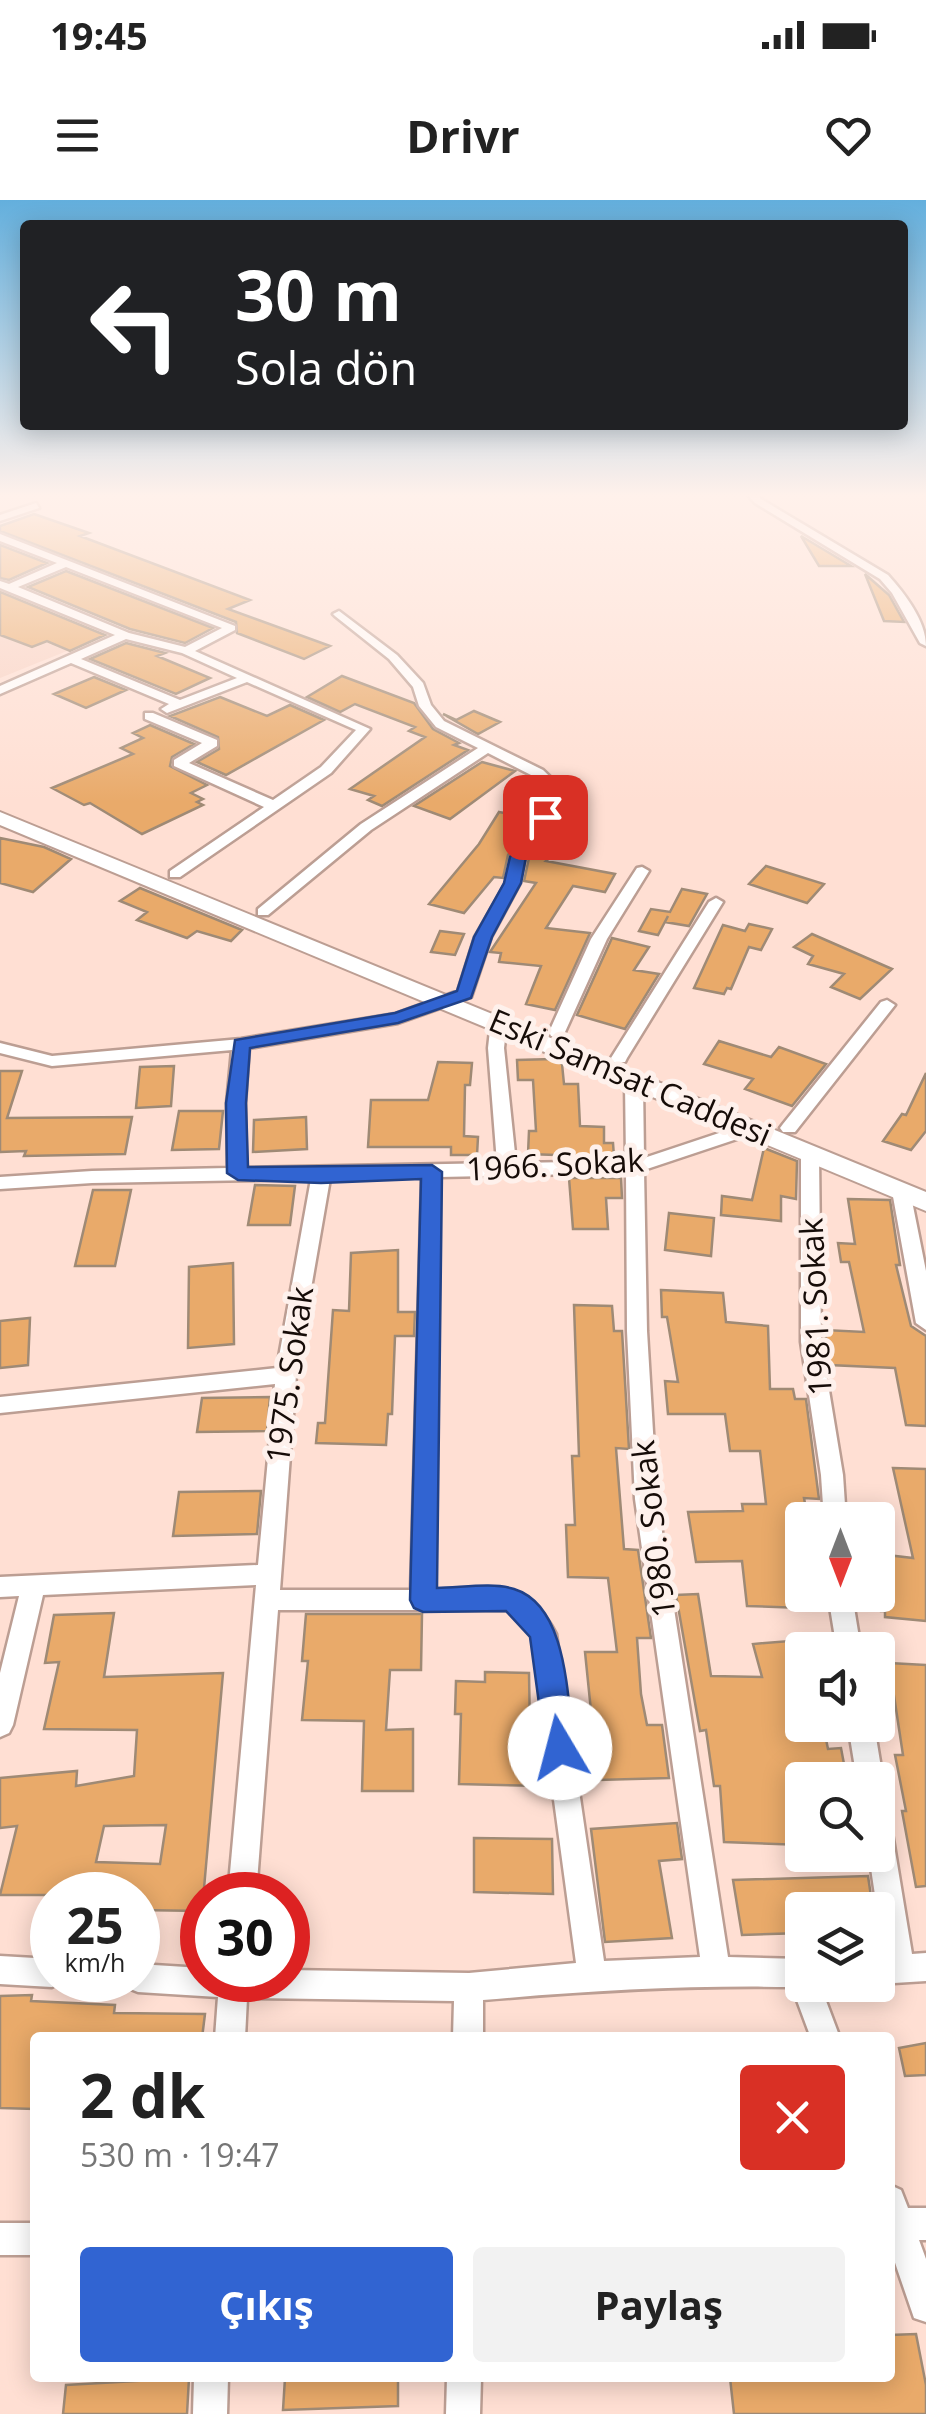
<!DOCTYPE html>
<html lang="tr">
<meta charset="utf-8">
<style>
body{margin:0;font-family:"Open Sans",sans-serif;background:#f2f2f2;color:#222;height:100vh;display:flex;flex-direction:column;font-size:38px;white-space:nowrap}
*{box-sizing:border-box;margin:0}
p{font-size:32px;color:#767676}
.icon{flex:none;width:55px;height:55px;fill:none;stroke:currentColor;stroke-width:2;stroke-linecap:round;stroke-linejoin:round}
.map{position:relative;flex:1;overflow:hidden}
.details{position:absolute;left:30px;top:1832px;width:865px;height:350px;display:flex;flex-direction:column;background:#fff;border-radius:10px;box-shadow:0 5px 25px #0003}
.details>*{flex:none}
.hud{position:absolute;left:20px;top:20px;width:888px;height:210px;border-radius:10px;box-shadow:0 5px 25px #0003;background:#202124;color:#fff;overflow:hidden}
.needle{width:65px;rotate:180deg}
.fabs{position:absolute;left:785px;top:1302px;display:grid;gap:20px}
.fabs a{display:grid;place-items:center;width:110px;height:110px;border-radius:10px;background:#fff;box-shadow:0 5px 25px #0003;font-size:50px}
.speed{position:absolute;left:30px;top:1672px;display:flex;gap:20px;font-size:50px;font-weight:700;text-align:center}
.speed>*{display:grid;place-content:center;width:130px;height:130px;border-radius:50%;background:#fff;box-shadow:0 5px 25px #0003;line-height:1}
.speed small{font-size:25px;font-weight:400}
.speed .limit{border:15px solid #d22;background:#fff;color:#111}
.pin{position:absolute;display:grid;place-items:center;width:85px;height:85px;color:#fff;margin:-42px;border-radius:20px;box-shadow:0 5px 15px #0006}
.me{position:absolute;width:110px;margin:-55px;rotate:352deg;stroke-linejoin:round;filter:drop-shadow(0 0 8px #0008)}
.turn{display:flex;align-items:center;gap:35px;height:210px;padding:0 50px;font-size:45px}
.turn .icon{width:130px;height:130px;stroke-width:2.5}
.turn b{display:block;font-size:70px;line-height:85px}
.round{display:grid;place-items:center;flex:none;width:105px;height:105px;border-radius:10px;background:#f2f2f2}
.overview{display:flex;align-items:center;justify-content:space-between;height:170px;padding:0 50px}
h1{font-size:60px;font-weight:700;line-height:75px}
.primary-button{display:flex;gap:20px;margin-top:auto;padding:20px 50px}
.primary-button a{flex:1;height:115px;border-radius:10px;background:#3164d2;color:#fff;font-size:40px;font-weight:700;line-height:115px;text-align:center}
.primary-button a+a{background:#f2f2f2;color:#222}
.status{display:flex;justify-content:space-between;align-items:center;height:70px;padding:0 50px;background:#fff;direction:ltr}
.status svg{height:28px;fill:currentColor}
header{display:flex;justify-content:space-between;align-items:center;height:130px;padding:0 50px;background:#fff;font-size:45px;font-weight:700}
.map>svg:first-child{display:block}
</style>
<div class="status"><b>19:45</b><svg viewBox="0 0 49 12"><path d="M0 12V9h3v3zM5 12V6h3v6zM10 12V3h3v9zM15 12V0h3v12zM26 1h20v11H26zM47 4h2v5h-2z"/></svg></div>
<header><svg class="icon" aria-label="menu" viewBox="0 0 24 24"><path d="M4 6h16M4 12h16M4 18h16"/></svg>Drivr<svg class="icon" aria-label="heart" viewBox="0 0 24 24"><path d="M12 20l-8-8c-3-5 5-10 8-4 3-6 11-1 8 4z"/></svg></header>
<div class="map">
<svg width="926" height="2214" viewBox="0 0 926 2214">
<rect width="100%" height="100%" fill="#ffdfd3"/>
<path fill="#f9d2c3" d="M0 388 109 434 0 478Z"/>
<path fill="#e9aa6a" stroke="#9f8a75" stroke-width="2.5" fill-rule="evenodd" d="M34 314 89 333 80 336 250 400 228 409 330 446 304 459 237 433 236 422 0 331V326Z
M801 336 851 366H819Z
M0 345 47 363 9 380 0 378Z
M66 371 213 428 185 443 130 429 28 387Z
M865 374 889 395 904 422 884 421Z
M0 392 105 435 70 451 47 441 32 447 0 435Z
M126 443 165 453 157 456 210 478 176 494 90 459Z
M342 476 414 503 433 529 459 543 454 545 468 550 382 606 368 600 374 596 350 589 425 537 409 531 415 527 355 504 340 512 307 497Z
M94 477 126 490 86 508 54 494Z
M220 497 267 516 290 505 324 520 226 575 197 562 219 549 218 537 170 516Z
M474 511 500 522 478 534 443 514 456 520Z
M150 525 194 544 172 557 170 566 207 585 191 593 203 599 197 602 203 605 142 634 90 603 84 605 52 588 133 554 121 548 143 538 133 533Z
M482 562 515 571 450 619 414 606Z
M499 612 533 618 508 655 503 678 494 677 464 713 429 704 479 644Z
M553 622 584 629 546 661 615 674 605 692 573 686 546 728 590 733 555 810 526 804 541 766 499 762 501 753 490 752 536 683 524 681 529 658Z
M0 638 44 647 71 659 33 692 0 683Z
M766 666 824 684 807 703 749 684Z
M140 688 242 730 231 741 197 731 187 738 137 720 147 712 120 701Z
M682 689 707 694 689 726 665 722 668 716 658 735 639 731 651 709 670 712Z
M749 724 772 729 761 750 749 747 731 789 727 788 724 794 694 788 723 725 745 731Z
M440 731 464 734 455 755 431 752Z
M812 734 892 769 860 799 831 787 844 774 808 764 813 756 794 747Z
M612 738 649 747 634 770 659 774 625 829 577 815Z
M719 841 771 857 779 847 826 864 792 906 745 889 753 879 704 864Z
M553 859 562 864 564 884H578L580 926 604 927V943H613L614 957 528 954 529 931H536L533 880H518L517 860Z
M438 862 472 863 470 885H465L464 936 478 937 477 955H451V947H368L371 900H428Z
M174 866 171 906 136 908 140 867Z
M0 871H22L7 918 132 917 125 954 24 956 26 951 0 952Z
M926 873V931L911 950 883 941 902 914 906 915Z
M179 911H223L219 949 172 950Z
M306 917 307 949 253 952 254 920Z
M764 948 797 961 796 999 781 996V1021L721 1015 722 996 752 1000Z
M569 978H621L622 998H606L608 1029H573Z
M255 985 295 986 290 1025H248Z
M93 990H131L115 1066H75Z
M848 999 890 1000 900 1065H896L911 1126 926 1136V1226L906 1225 895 1168 829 1165 825 1130 864 1132 849 1062H841L838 1043 855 1044Z
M669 1013 714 1018 711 1056 665 1050Z
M398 1050V1112H415L414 1136H395L392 1214H388L386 1245 316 1243 318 1223H325L333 1110 349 1111 351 1053Z
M233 1063 234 1144 188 1148 189 1067Z
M661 1090 723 1093 726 1122 768 1126 770 1189H793L795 1199H806L819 1299 804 1298 808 1320H802V1408L747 1406 742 1361 696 1362 688 1312 743 1311 742 1304H766L760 1251H730L725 1214H668L665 1181 678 1182 667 1117H662Z
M574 1105 612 1106 614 1131H622L629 1249 616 1248 624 1349 638 1350 651 1438H637L641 1494 647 1525H662L669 1578 598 1580 585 1452H617L608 1378 568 1377 566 1325H575L572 1256H579Z
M30 1118 28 1165 0 1168V1121Z
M270 1197 267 1231 197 1232 202 1198Z
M893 1268 926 1269V1421L885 1417V1411H881L878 1354 913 1358Z
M261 1291 257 1334 173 1336 179 1292Z
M698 1394 711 1476 762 1477 753 1444 802 1440V1525H823L828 1549 841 1548 847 1580H802V1645L724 1642 720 1586H714L706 1530 700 1531 676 1395Z
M114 1413 104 1477 223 1473 202 1711 138 1710V1695H0L17 1626 0 1628V1578L77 1571 76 1586 134 1576 137 1530 44 1529 59 1462 45 1463 54 1415ZM166 1625 160 1664 96 1662 104 1626Z
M306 1414H422L421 1470H390L386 1530 413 1529V1591H362L364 1521 302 1520 308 1461H302Z
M889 1463 926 1465V1686L916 1687 902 1611H906L895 1555H903Z
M485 1472 529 1473 530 1530H541L544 1586 459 1584 461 1514H455L456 1481 485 1482Z
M677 1623 682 1659 659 1661 672 1738 605 1742 591 1629Z
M474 1638 552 1639 553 1694 474 1692Z
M868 1676 873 1710H802V1733L742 1735 733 1680Z
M32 1795 31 1801 115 1805 114 1813 205 1814 202 1838H35V1909L0 1908V1796Z
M926 1843V1875L905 1876 899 1848Z
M916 2134 926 2185V2214H734L730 2178H890V2135Z
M189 2178 187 2214H63L66 2185Z
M285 2178H398V2206L283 2210Z"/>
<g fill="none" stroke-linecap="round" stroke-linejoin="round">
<g stroke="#bc9e93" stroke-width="5">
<path id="minor" d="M745 292H755L761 299 888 375C905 394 926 421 926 446L920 443 892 393 880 379 755 303Z
M36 303 39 308 0 321V315Z
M0 334 235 426V430L195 451 370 529 331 573 180 677H170V671L264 607 174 566V560L202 543 145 519V513H153L217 540V546L189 563 273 600 321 567 356 530 247 482 167 513 161 509 169 504 71 463 0 494V486L115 435 0 388V381L9 384 57 363 0 341ZM66 367 222 428 185 447 129 433 18 387ZM126 439 182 453 237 478 180 500 81 459Z
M339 411 397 455 423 483 431 505 444 521 543 570 575 601 550 620 525 657 520 683 491 737 471 797 398 823 249 848 245 903 246 968 497 963 488 848 491 821 499 816 507 821 504 848 516 963 626 961 625 883 634 878 643 883 644 958 740 926H752L755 930 752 934 644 970 647 1131 657 1299 728 1757 802 1759V1785H820L840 1838H811L792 1787C689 1785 586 1791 483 1800V1838H453L454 1801 247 1798 245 1838H215L218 1797 138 1792 128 1788 125 1780H138V1764L202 1768V1780H288V1770L469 1773 576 1763 532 1437 522 1421 506 1410H278L256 1695H228L256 1385 43 1395 13 1525 9 1533 0 1537V1473L19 1396 0 1397V1377L258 1365 275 1184 0 1213V1197L277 1168 311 979 92 983 0 989V977L92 971 228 968 227 903 232 850 52 866 0 853V843L52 856 241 839 395 814 458 791 475 737 506 683 511 657 540 614 560 601 533 576 488 553 371 630 268 715H258V709L361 624 478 548 436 527 419 506 413 487 389 459 335 416 333 414ZM626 973 627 1131 635 1299 700 1757 604 1761 556 1434C546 1414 532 1398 510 1390H435L440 977ZM422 977 411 1390H280L296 1175 330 979Z
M642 667 649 671 607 739 565 832 557 837 551 836 549 832 591 739 637 668Z
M716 698 723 702 627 858 625 862H613L611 858 709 702Z
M887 800 895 805 795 932H783L780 928 783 924 881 802Z
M810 948 819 954 821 1142 843 1275 846 1320H824L821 1275 801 1142V954Z
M901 985 910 991 926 1071V1130L916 1123 892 991Z
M828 1395H852L861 1450H837Z
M848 1525H874L883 1580 879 1589 878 1580H857Z
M878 1614 887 1618 891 1627 912 1754 926 1753V1781L878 1784V1756L884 1755 869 1655H878Z
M0 1756 52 1759V1780H63L52 1787 0 1784Z
M890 1985 901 1990 908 2008H926V2040H919L926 2059V2122L914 2118 890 2048Z
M0 2023H35V2055H0Z
M194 2178H228L227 2214H193Z
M447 2178H481L480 2214H446Z"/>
</g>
<g stroke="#bc9e93" stroke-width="4">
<path id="tertiary" d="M0 612 926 992V1011L0 625Z"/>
</g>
<use href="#minor" fill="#fff" fill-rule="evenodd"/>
<use href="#tertiary" fill="#fff" fill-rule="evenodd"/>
</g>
<linearGradient id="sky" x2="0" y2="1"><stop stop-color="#63afdd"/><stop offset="0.49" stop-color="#fff1eb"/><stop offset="1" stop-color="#fff1eb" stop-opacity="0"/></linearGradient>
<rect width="926" height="602" fill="url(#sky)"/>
<path fill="#3164d2" stroke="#204188" stroke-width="2.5" d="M539 614 553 617 526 657 521 683 492 737 471 798 398 823 250 848 246 903 248 967 432 965 442 972 437 1388C460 1388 492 1382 514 1389 569 1406 567 1501 574 1548L570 1558 560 1562 549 1558 545 1548 530 1437 506 1411 423 1412 414 1408 410 1400 421 979 321 983 238 980 227 973 226 903 235 840 395 813 457 791 474 737 504 683 510 657Z"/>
<g text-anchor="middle" stroke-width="10" stroke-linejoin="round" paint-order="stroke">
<g font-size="32" fill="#160c08" stroke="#fef1ec">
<text transform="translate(630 878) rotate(23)" y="11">Eski Samsat Caddesi</text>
<text transform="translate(555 965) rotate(-3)" y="11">1966. Sokak</text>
<text transform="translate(816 1107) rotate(-93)" y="11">1981. Sokak</text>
<text transform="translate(290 1175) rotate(-82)" y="11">1975. Sokak</text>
<text transform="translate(654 1329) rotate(-97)" y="11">1980. Sokak</text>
</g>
</g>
</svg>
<div class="fabs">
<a><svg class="needle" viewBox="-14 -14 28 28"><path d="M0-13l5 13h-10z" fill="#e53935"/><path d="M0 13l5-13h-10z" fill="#767676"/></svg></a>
<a><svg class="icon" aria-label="sound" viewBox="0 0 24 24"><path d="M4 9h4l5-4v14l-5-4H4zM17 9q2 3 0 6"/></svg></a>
<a><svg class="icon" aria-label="search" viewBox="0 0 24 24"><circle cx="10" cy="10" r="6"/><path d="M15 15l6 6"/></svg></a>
<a><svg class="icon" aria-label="layers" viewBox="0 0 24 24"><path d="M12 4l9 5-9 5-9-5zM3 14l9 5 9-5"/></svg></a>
</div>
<div class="speed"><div>25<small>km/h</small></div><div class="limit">30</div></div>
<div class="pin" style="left:545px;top:617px;background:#d93025"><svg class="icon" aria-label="arrive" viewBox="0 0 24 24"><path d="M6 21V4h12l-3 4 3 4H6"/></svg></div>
<svg class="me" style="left:560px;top:1548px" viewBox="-20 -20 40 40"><circle r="19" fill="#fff"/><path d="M0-13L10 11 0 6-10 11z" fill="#3164d2"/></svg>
<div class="hud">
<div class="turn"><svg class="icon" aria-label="left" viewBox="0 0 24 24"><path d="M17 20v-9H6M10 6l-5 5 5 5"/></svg><div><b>30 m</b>Sola dön</div></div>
</div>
<section class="details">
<div class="overview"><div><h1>2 dk</h1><p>530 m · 19:47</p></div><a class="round" style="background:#d93025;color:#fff"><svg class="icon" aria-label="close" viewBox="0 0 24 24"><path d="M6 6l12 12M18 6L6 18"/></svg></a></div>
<div class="primary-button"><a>Çıkış</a><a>Paylaş</a></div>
</section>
</div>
